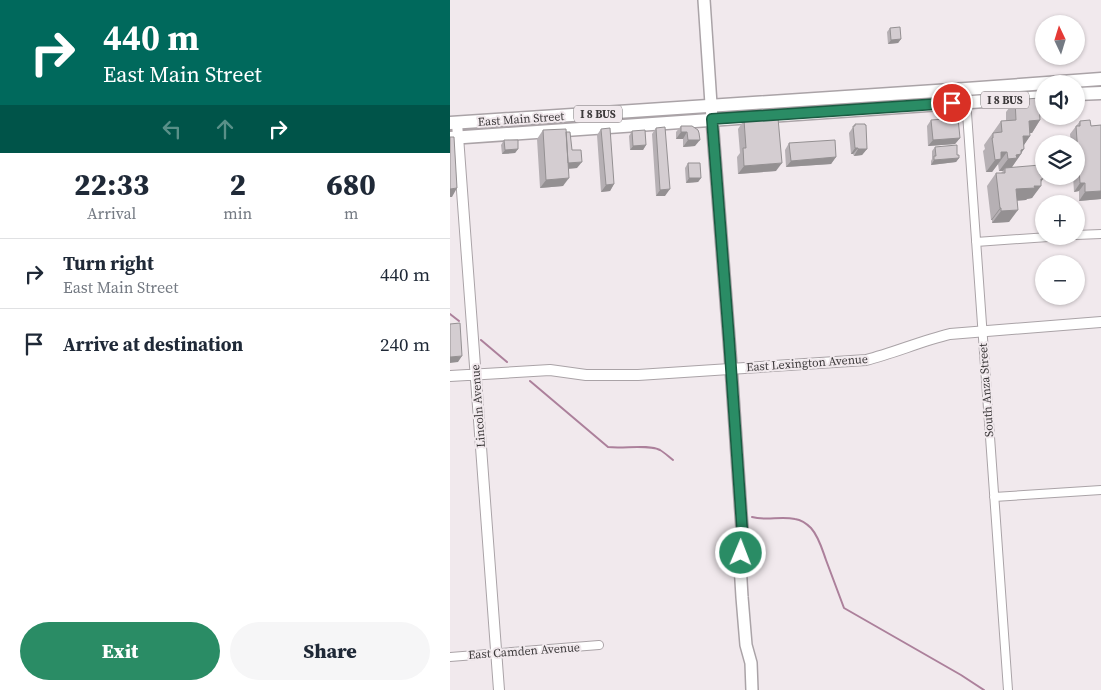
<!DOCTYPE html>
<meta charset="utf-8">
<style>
body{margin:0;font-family:"Source Serif 4",serif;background:#f6f6f7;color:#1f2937;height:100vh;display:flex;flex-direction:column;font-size:19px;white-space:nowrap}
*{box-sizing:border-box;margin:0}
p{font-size:16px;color:#747a83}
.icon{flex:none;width:28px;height:28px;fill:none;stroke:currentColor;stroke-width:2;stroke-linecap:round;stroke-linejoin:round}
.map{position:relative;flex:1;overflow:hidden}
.drawer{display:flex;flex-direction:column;background:#fff;width:450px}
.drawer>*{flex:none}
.banner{background:#00695c;color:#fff;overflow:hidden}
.needle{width:32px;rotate:356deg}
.controls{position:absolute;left:585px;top:15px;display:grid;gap:10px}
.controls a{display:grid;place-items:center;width:50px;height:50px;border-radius:50%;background:#fff;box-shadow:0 1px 4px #0004;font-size:25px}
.pin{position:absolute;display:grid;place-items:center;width:42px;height:42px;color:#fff;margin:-21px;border:2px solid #fff;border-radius:50%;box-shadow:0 1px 5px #0007}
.me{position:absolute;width:55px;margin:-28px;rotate:1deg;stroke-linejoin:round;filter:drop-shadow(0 0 4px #0008)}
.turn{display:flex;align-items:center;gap:18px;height:105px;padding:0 20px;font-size:22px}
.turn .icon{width:65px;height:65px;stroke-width:2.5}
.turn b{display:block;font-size:35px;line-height:42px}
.lanes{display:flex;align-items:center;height:48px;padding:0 20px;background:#0003;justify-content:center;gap:25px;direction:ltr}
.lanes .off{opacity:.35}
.eta{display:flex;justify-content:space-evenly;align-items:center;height:85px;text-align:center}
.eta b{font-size:30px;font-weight:800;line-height:35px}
.cta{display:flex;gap:10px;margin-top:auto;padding:10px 20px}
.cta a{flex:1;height:58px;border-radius:30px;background:#2a8c65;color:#fff;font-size:20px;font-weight:800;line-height:58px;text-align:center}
.cta a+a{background:#f6f6f7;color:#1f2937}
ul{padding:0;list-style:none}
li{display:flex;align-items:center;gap:15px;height:70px;padding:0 20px;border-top:1px solid #e0e1e3}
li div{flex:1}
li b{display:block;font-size:19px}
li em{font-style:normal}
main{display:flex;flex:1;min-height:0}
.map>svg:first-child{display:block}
</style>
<main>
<section class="drawer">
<div class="banner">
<div class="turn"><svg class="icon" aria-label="right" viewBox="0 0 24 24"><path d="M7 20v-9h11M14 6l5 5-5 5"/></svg><div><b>440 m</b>East Main Street</div></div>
<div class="lanes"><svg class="icon off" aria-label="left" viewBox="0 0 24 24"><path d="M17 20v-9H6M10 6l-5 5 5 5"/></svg><svg class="icon off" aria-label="ahead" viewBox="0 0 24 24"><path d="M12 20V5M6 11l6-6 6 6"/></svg><svg class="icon" aria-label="right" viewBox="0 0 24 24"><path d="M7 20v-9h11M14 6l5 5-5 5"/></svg></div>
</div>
<div class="eta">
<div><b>22:33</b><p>Arrival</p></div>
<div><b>2</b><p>min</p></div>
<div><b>680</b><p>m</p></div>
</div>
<ul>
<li><svg class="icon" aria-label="right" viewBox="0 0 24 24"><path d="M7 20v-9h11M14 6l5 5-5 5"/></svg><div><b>Turn right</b><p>East Main Street</p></div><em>440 m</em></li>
<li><svg class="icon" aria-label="arrive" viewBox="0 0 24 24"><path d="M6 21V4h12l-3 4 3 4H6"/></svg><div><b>Arrive at destination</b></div><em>240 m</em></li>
</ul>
<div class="cta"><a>Exit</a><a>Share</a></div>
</section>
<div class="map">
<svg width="651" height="690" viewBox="0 0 651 690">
<rect width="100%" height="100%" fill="#f1e9ed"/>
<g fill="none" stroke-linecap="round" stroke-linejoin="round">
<path stroke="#ac809b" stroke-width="2" d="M0 314 9 321
M31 340 57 362
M80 381 158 447C173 449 198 444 210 450 215 453 219 457 223 460
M302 517C316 521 330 516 345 519 351 520 357 524 361 528 369 537 372 549 376 560 382 576 388 592 394 608L511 675 534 690"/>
<g stroke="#aaa3a7" stroke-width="10">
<path id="minor" d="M516 99 558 690
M626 235 651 234
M526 242 613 236
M544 497 651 490
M0 657 149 645"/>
</g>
<g stroke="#aaa3a7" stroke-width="12">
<path id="tertiary" d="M7 123 49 690
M0 376 100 370 136 375H188L416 360C444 353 471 341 500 334L651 322"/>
</g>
<g stroke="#aaa3a7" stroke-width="14">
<path id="secondary" d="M254 0 262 119 280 352 293 543 290 564 292 597 296 645 301 663 302 690"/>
</g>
<g stroke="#aaa3a7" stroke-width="15">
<path id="primary" d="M626 94 651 93
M0 123 516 89 651 79
M0 138 594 97"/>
</g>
<use href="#minor" stroke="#fff" stroke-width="8"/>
<use href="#tertiary" stroke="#fff" stroke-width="10"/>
<use href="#secondary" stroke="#fff" stroke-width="11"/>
<use href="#primary" stroke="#fff" stroke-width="12"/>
</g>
<path fill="#b6b0b4" d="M440 28 451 39 448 43 438 44 437 32Z
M565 100 590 120 582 133H580V136L573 146 571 154 562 167 560 168 591 182 582 198 577 199 576 200 567 201 559 222 542 223V220H541L537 186 546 173H551L553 171H549L548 164 542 172H536L533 151 535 149 534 145 551 121H556V112Z
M294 120 326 171 288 174 287 157 290 153 288 129Z
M481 120 510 138 505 144 478 146 477 126Z
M630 121 641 126 651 125V199L629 201V191L624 192 623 176H626V144H621L620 134Z
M405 124 417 149 412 155 404 156 403 154H401L399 133Z
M231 126H242L245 146 233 147V139H226V132Z
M206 128 215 196H206L202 134Z
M151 129 164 184 160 191 151 192 147 135Z
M93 130 116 132 127 168 119 169 113 186 90 188 87 139Z
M182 131 196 145 193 150H180L179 136Z
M54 140 68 149 65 153 52 154 51 145Z
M339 143 386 157 381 164 336 167 335 150Z
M485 147 507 155 509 158 506 162 481 165V161L482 159V151Z
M238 163 251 178 248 182 236 183 235 168Z"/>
<path fill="#949092" d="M451 39 448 43 438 44 441 40Z
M590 120 582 133H571L579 121Z
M231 132H237L233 139H226Z
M573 136H580L572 148Z
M510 138 505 144 478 146 483 140Z
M238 140H250L245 146 233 147Z
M196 145 193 150H180L183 146Z
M405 148H408L403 154H401Z
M68 149 65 153 52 154 55 150Z
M408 149H417L412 155 404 156Z
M574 149 570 155 571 154 562 167H560L558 170 555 168 553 171H549L558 159 571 150Z
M551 152H557L542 172H536Z
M386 157 381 164 336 167 341 161Z
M509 158 506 162 481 165 484 160Z
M132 162 127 168 112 169 117 163Z
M332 163 326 171 288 174 294 166Z
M119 178 113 186 90 188 96 180Z
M239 178H251L248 182 236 183Z
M591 179H593L588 186H591L582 198 577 199 576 200 558 201 566 189Z
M630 183H635L629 191 624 192Z
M164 184 160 191 151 192 156 185Z
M7 188 2 197H0V189Z
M220 189 215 196H206L210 190Z
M651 191V199L629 201 635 192Z
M550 208H551L542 220H541Z
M568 210 559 222 542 223 551 211Z
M12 356 8 362 0 363V357Z"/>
<path fill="#d4cdd1" stroke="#949092" d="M450 27 451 39 441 40 440 28Z
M589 98 590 120 579 121 580 136H573L574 149 571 150V154L566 155 567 158 558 159 557 152H551V159L545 160 542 138H543V133L552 132 551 121 566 120 565 100Z
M328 118 332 163 294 166 293 148H296L294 120Z
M508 118 510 138 483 140 481 120Z
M640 120 641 126 651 125V191L635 192V183H630L626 126H630V121Z
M405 124H415V125H416L417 149H408V148H405L403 126H405Z
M231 126H242L248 130 249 133 250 140H238L237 132H231Z
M215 127 220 189 210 190 206 128Z
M160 128 164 184 156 185 151 129Z
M116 129 119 178 96 180 93 130Z
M195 130 196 145 183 146 182 131Z
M116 132H120L122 150H131L132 162 118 163Z
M0 137H4L7 188 0 189Z
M54 140H68V149L55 150Z
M385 140 386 157 341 161 339 143Z
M507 145V155H509V158L484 160V156H486L485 147Z
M238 163H250L251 178H239Z
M590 165V175H593V179H591V186H584L585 188 566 189 568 210 551 211V208H550L546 173H555V168Z
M10 323 12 356 0 357V324Z"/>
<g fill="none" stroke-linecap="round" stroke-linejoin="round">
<g stroke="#1b5b42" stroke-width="12">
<path id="route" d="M291 553 293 542 279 339 262 119 502 103"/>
</g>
<use href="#route" stroke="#2a8c65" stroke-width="9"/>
</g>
<g text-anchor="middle" stroke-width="4" stroke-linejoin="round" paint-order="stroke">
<g fill="#f1e9ed" stroke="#726e70" stroke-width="1">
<rect x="531" y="91.5" width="48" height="17" rx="4"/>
<rect x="124" y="105.5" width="48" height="17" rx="4"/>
</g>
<g font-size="11" font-weight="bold" fill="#3c393a">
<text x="555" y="104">I 8 BUS</text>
<text x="148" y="118">I 8 BUS</text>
</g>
<g font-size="12" fill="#3c393a" stroke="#f1e9ed">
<text transform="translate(71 119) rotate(-4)" y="4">East Main Street</text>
<text transform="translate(357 363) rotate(-4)" y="4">East Lexington Avenue</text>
<text transform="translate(536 390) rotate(-94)" y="4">South Anza Street</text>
<text transform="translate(28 406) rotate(-94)" y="4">Lincoln Avenue</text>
<text transform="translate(74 651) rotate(-4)" y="4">East Camden Avenue</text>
</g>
</g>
</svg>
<div class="controls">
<a><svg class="needle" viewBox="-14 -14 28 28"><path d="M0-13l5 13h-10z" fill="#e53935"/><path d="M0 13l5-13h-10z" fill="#747a83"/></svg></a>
<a><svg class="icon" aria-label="sound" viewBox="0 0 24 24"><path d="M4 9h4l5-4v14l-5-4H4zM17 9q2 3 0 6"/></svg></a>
<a><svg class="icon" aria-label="layers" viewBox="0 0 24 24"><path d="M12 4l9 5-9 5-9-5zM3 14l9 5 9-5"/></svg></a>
<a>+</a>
<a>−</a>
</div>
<div class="pin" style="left:502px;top:103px;background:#d93025"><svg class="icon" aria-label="arrive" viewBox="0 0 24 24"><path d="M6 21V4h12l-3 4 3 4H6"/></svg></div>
<svg class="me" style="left:291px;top:553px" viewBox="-20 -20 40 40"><circle r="17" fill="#2a8c65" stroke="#fff" stroke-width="3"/><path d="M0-11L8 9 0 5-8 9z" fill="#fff"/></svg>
</div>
</main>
